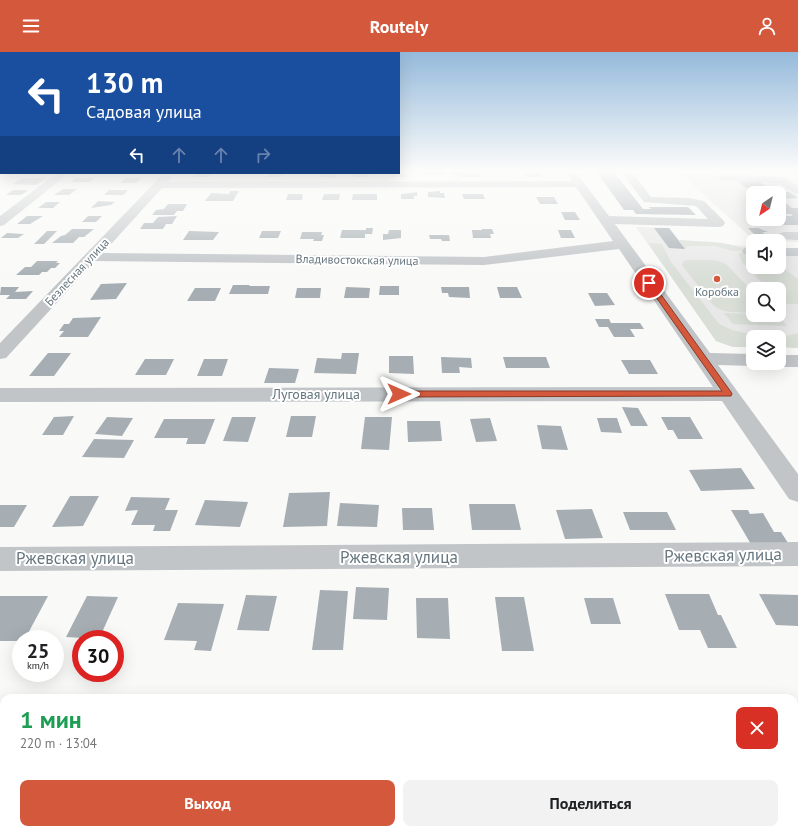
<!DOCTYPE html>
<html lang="ru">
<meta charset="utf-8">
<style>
body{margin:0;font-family:"PT Sans",sans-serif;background:#f2f2f2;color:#202124;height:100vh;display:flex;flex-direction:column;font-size:15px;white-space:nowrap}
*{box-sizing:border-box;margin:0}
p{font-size:13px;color:#757577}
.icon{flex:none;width:22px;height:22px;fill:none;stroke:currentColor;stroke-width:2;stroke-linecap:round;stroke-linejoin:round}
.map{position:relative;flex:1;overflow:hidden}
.side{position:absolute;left:0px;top:642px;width:798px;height:140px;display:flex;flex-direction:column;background:#fff;border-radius:12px 12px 0 0;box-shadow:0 4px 16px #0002}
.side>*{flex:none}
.banner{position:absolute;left:0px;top:0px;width:400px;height:122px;box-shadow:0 4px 16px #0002;background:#1a4fa0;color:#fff;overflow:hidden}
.needle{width:26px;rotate:215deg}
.tools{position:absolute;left:746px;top:134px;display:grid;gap:8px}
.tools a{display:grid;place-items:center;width:40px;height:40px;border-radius:8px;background:#fff;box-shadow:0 4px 16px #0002;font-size:20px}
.speed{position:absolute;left:12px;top:578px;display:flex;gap:8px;font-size:20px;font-weight:700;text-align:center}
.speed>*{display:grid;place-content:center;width:52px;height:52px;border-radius:50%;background:#fff;box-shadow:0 4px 16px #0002;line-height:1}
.speed small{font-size:10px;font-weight:400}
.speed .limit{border:6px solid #d22;background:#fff;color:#111}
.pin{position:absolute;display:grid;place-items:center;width:34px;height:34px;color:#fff;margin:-17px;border:2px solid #fff;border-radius:50%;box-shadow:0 1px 4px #0007}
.me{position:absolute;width:44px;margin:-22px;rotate:90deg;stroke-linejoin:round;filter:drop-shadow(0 0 3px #0008)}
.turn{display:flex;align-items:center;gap:14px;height:84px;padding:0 20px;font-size:18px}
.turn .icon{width:52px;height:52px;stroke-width:2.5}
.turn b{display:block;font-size:28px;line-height:34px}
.lanes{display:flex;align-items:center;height:38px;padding:0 20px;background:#0003;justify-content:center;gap:20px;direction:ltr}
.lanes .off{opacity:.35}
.round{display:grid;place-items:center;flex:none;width:42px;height:42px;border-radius:8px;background:#f2f2f2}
.overview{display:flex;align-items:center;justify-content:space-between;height:68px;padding:0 20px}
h1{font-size:24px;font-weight:600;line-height:30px;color:#1e9e55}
.action{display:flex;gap:8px;margin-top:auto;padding:8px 20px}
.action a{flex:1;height:46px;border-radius:8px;background:#d4593c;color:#fff;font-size:16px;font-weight:600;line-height:46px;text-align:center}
.action a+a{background:#f2f2f2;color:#202124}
header{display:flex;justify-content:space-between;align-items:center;height:52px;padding:0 20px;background:#d4593c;color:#fff;font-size:18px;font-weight:600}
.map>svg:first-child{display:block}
</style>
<header><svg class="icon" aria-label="menu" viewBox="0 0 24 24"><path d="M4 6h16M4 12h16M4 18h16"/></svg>Routely<svg class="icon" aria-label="person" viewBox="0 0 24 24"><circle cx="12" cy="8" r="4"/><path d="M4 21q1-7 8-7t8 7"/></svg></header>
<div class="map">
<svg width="798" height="782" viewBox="0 0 798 782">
<rect width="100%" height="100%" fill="#f9f9f7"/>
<path fill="#e7e8e7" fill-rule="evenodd" d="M685 123 798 126V190L755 189 683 124ZM753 141H779V167H753Z
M636 175 669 176 679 188 753 195V215H779V197H798V296L779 295V285H753V295H733L716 289ZM753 237H779V263H753Z"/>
<path fill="#d9ded7" d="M679 188C697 190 729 188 744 198L732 199 716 194H687L685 197Z
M648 191 662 192 671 210 719 272 732 278 755 283 782 285 798 281V296L779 295V285H753V295H733L716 289Z
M744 200 753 201V215H774L779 218 776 215H782L798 227V252H782L779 248V237H768L742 210 739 202Z
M688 208H715L726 212 753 240V261C739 260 724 262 713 253L682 213 684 209Z
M724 261 778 263 787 274 733 272Z"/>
<path fill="#a6aeb3" d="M435 119H442L443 123H423V120H435Z
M596 119H613L643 157H651L649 155H688L696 163 636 162 633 158H624Z
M453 120 479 121 480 125H459V123H454Z
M197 121H212L209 125H193Z
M269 121H284L282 125H267Z
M322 121H337L335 126 321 125Z
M353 121H368V125H355V123H352Z
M387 121H405V125H389L390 123 386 122Z
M525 121H539L542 125H528Z
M22 126H46L36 133 13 132Z
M76 126H94L90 130H71Z
M126 126H141L136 131H120Z
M736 128H753L756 130H760L774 141H768L761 136H746Z
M63 137H77L69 143H54Z
M13 138H29L21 143H6Z
M109 138H128L123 143H104Z
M230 139H239L233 149H205L211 141 229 142Z
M440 139V141H444L445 146 428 145V140Z
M417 140V144H414V147H401V142Z
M779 140H789L798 146 781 147 792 156H798V173H784L777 167H779V164H793L791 162H779V156H782L779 153Z
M288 142H303L302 148H286Z
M324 142H340L339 148H322Z
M353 142H377V148H352Z
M462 142H483L485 147H464Z
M536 145H554L558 152H540Z
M98 149 115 150 111 153 91 156Z
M46 150H60L53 156H38Z
M168 152H187L183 159H177L174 163H152L156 158 164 157Z
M561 160H575L580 168H565Z
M27 164H43L30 172H17Z
M88 164H102L96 170H82Z
M177 164 172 172H166L163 177H140L144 171H153L158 165Z
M366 176H373L372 182H365V186H340L342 178H366Z
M654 176H669L685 197 669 196Z
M748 176H758L768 180H762L765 182H754Z
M72 177H94L84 185H79L73 191H52L61 184 65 183Z
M482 177H492L494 182H490L491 186H473L472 178H482Z
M389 178H401V186L383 188V182H388Z
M558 178H571L575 186H561Z
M47 179H57L44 192H34Z
M189 179 219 180 213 188H183Z
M262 179H281L278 186H259Z
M302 180H322L321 183H324L322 189H313L314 187H300Z
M7 181 24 182 18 186H1Z
M429 183H449L450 189H442L441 187H430Z
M37 209H58L56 211H60L55 216H51L47 220H42L39 223H16L25 215H31Z
M127 231 116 247 90 248 101 232Z
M233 233H250L249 234H270L268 242H229Z
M380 234H399V243H379Z
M1 235H19L15 240 33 239 26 247H6L10 243H0Z
M346 235 370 236 369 246H344Z
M441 235H469L470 246 449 245 448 241H442Z
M497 235H517L522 246H500Z
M195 236H221L215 249H187Z
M297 236H321L320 246H295Z
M588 241H607L615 253 595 254Z
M101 265 88 285H59L64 279H59L64 272H69L73 266Z
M595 267H609L611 271H640L644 277H630L635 285H614L608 275H599Z
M48 301H71L54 324H29Z
M342 301H359L356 322 314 321 317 306 341 307Z
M389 304H413L414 322 389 321Z
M441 305 471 306 472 316 459 315 460 321H442Z
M503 305H546L550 316H506Z
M145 307H174L166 323H135Z
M204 307H228L222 324H197Z
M621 308H650L658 322H629Z
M269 316 299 317 295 331H264Z
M622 355 638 356 648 374H631Z
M74 364 63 383H42L54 365Z
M291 364H316L312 385H286Z
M107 365 133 366 122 384 95 382Z
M232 365H256L248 390 223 389Z
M365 365H392L389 398 361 397Z
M661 365H690L703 387H678L673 378H668Z
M490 366 497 389 476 390 470 367Z
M597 366H617L622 381 601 380Z
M164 367H215L205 392H186L188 386H154Z
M407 369H440L442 389 408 390Z
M537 373 561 374 568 398 542 397Z
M94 387 134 388 124 406 82 405Z
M741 416 755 437 701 439 689 418Z
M330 440 327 474 283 475 289 441Z
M70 444H99L83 474 52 475Z
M131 445 170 446 165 458H178L170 479H153L155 473H131L138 458 125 459Z
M205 448 248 450 240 475 195 473Z
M340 451 379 453 377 475 337 474Z
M469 452H515L521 478H472Z
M0 453H27L14 475H0Z
M402 456H432L434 478H403Z
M592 457 603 486 565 487 556 458Z
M731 458H748L750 462 763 461 774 480H781L790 494H752Z
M623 460H667L676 478H630Z
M356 535 389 536 387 568 353 567Z
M320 538 348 539 343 598H312Z
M665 542H709L718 563H721L737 596H708L700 578H679Z
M759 542 798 543V574L776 573Z
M246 543 277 544 269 579 237 578Z
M0 544H48L25 587H21V589H0Z
M87 544 118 545 99 587 66 585Z
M495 545H524L534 599H502Z
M416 546H448L450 587 417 586Z
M584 546H613L621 572H591Z
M178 551 224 552 211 599 194 598 197 589 164 588Z
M4 748V778H0V757Z
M181 778H230L229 782H180Z
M282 778H310V781L282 782Z"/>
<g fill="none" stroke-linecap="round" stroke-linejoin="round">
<path fill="#c1c5c8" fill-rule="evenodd" d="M567 119H575L609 164 708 167 696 154 644 150 621 119H631L651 145 689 146 704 149 723 168 725 171 723 174 719 175 615 172 710 301 753 302V311H760L753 314 718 313 798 422V450L789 447 722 349 0 350V336L713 335 619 197 484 213 95 209 6 306 0 307V291L164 121 174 122 168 130 572 129 566 120ZM576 135 613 189 484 205 103 201 162 136Z
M57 121H69L4 173 0 174V164Z
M723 123 783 125 798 134V142L794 141 780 131 719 128 718 126Z
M785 180H798V188L780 187 778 184 780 181Z
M753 195V203L744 202 742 199 744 196Z
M779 196H798V204H779Z
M779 303H798V315H779L772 313 771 311H779Z
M798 490V514L0 519V495Z"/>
</g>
<linearGradient id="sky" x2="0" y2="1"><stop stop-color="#95badb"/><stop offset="0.52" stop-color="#fcfcfb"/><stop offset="1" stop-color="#fcfcfb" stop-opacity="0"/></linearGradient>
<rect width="798" height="228" fill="url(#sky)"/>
<path fill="#d4593c" stroke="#8a3a27" d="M647 230H652L731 340 732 342 731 344 399 345 394 342 399 339H722L646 231Z"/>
<circle fill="#d4593c" stroke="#fff" stroke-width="1.5" cx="717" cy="227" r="4"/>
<g text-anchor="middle" stroke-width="4" stroke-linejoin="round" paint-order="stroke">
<g font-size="12" fill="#66767f" stroke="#fff">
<text transform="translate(357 208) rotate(1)" y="4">Владивостокская улица</text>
<text transform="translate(77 220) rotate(-47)" y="4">Безлесная улица</text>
</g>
<g font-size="12" fill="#66767f" stroke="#fff">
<text x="717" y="244">Коробка</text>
</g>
<g font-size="14" fill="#66767f" stroke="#fff">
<text x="316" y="347">Луговая улица</text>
</g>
<g font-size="17" fill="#66767f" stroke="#fff">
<text transform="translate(723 503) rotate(-1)" y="6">Ржевская улица</text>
<text x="399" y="511">Ржевская улица</text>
<text x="75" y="512">Ржевская улица</text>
</g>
</g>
</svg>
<div class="tools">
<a><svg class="needle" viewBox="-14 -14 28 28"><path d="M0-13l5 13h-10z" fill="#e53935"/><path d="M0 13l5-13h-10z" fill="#757577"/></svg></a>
<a><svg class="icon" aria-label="sound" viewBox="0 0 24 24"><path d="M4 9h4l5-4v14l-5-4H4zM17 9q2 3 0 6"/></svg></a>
<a><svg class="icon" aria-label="search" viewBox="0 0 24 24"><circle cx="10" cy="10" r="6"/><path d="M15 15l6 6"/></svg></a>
<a><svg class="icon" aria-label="layers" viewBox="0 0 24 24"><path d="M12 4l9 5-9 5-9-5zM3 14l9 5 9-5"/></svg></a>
</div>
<div class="speed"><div>25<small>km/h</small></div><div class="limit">30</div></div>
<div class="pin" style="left:649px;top:231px;background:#d93025"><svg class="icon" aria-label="arrive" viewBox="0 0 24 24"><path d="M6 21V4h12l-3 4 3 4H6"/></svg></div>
<svg class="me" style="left:399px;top:342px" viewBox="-20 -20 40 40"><path d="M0-17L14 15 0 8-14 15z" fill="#d4593c" stroke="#fff" stroke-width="4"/></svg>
<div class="banner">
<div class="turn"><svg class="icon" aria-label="left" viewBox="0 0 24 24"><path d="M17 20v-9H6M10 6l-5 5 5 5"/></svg><div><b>130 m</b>Садовая улица</div></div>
<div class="lanes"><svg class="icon" aria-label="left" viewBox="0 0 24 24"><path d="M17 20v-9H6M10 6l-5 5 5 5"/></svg><svg class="icon off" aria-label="ahead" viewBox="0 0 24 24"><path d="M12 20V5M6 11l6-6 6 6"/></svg><svg class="icon off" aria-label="ahead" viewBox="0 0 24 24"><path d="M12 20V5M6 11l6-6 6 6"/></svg><svg class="icon off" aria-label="right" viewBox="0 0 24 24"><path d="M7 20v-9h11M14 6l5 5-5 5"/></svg></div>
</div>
<section class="side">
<div class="overview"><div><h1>1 мин</h1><p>220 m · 13:04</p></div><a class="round" style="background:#d93025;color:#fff"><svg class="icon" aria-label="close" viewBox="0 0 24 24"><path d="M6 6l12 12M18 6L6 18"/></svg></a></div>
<div class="action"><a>Выход</a><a>Поделиться</a></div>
</section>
</div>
